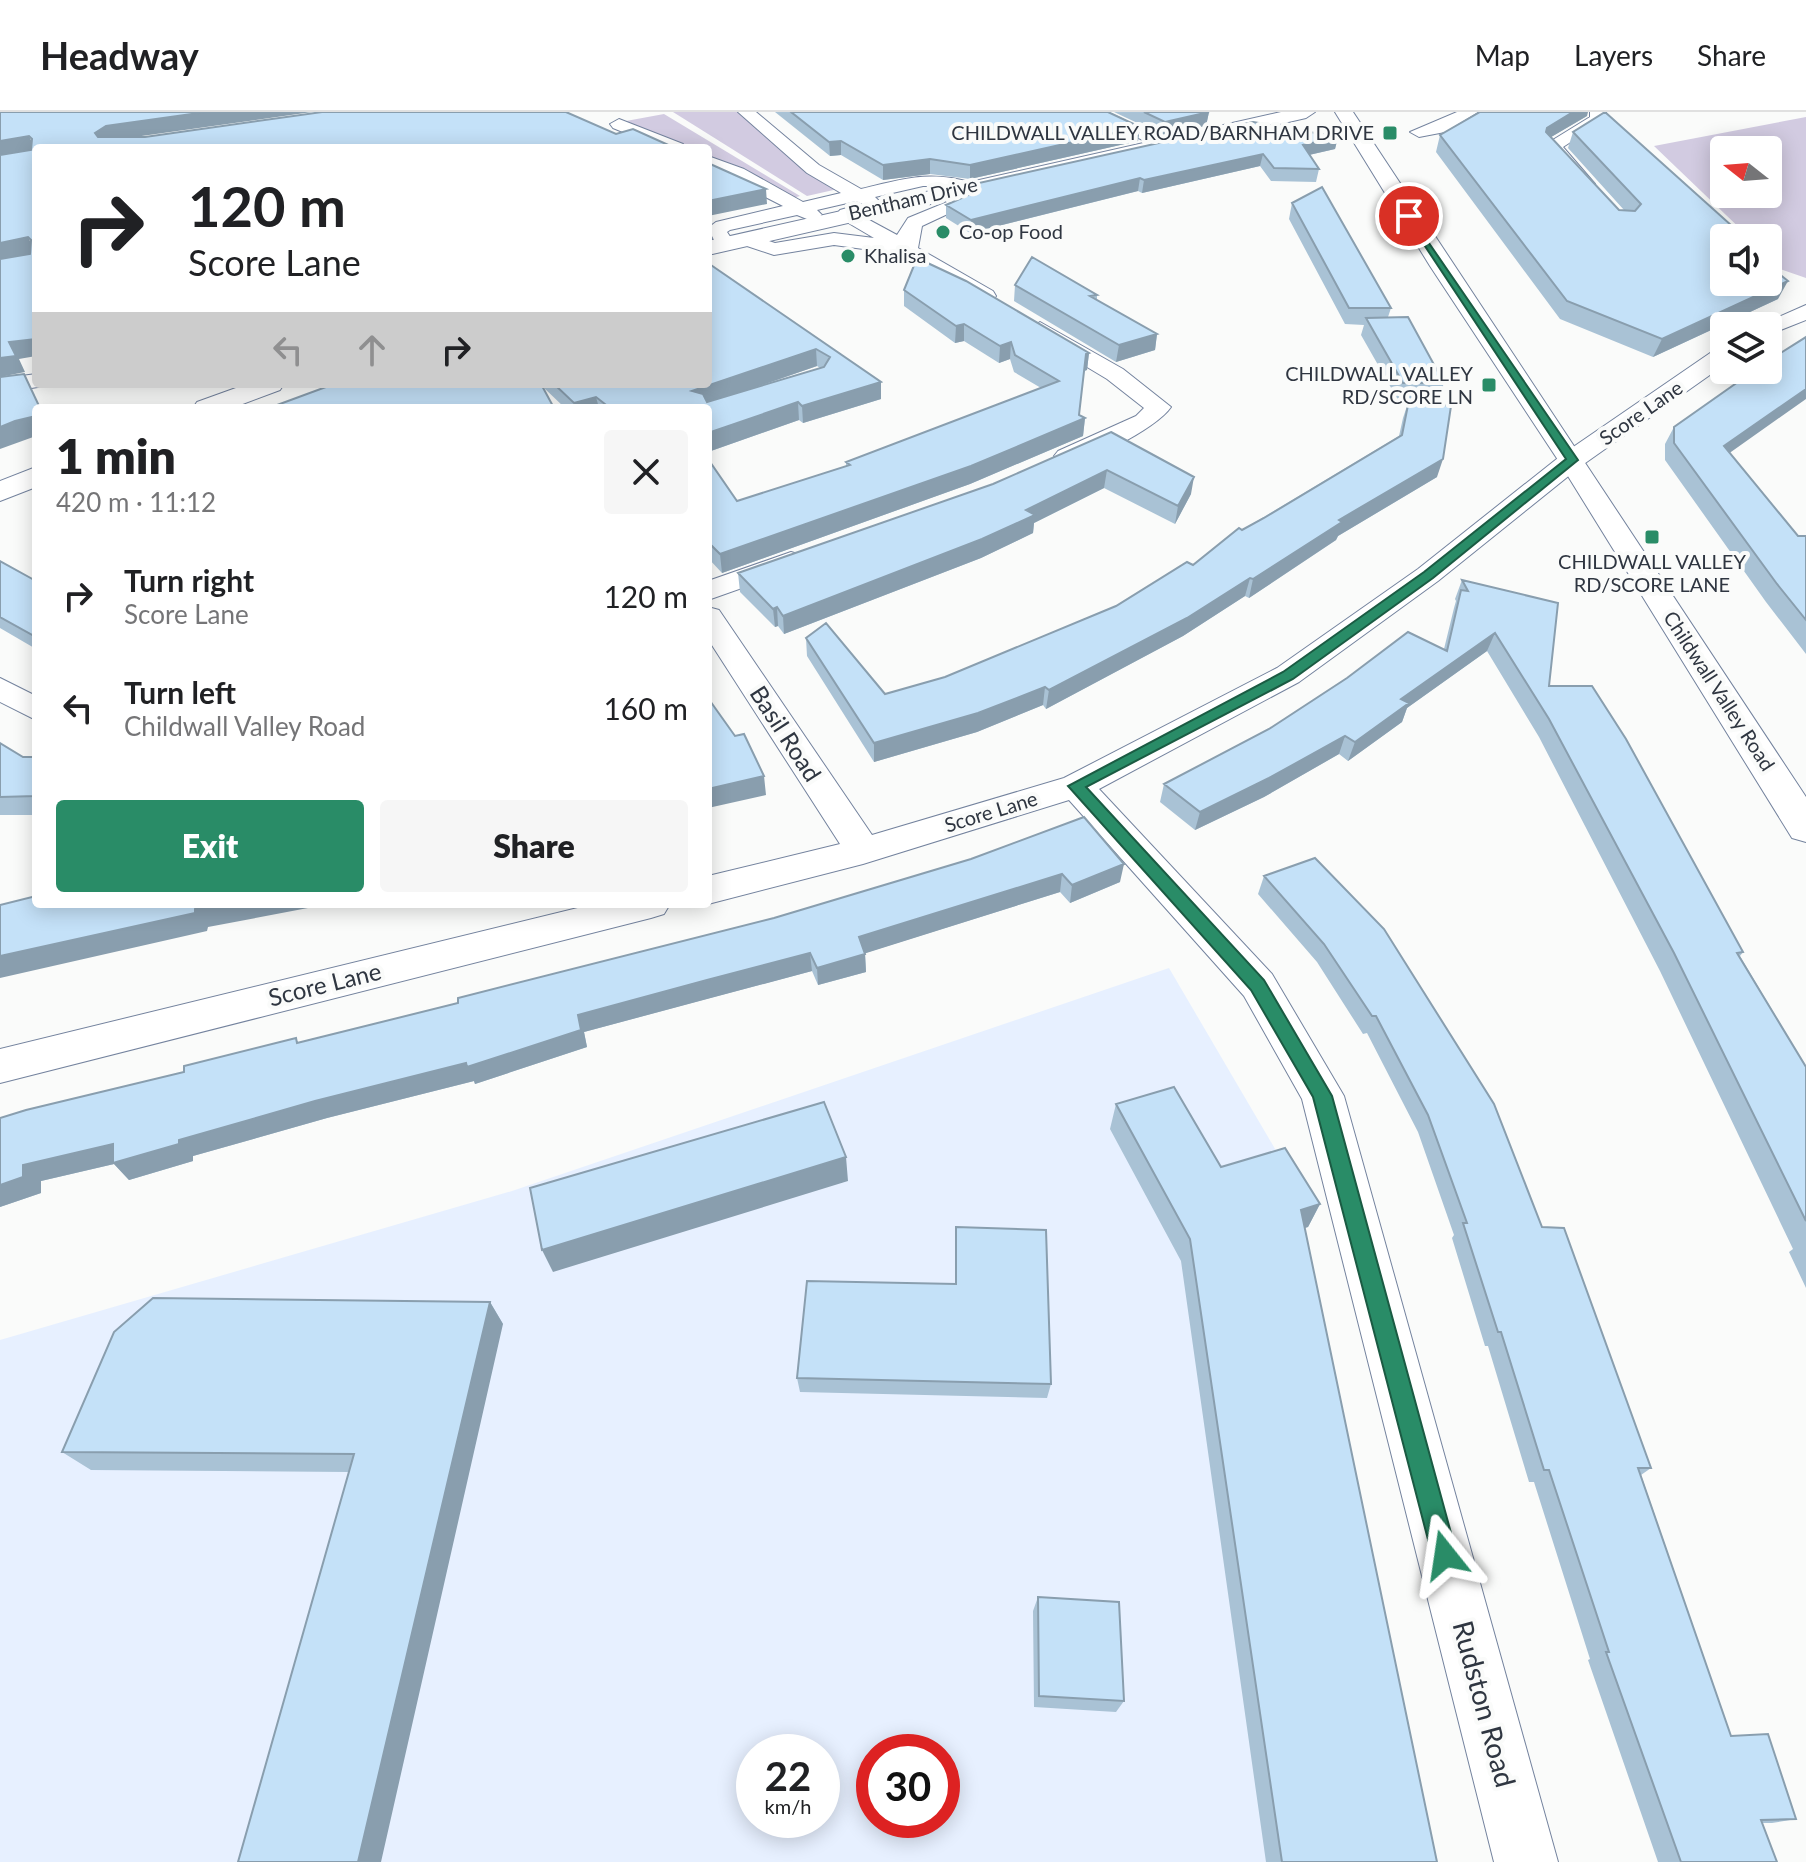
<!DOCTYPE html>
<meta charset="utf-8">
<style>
body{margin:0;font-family:Lato,sans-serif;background:#f6f6f6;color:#202124;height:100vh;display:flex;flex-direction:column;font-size:30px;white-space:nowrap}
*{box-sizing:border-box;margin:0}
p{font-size:26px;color:#757577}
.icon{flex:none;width:44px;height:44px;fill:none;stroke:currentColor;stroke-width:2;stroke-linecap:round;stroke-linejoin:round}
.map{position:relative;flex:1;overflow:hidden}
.sheet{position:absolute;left:32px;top:292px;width:680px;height:504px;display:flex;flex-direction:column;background:#fff;border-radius:8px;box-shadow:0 4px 20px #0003}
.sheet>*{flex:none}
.hud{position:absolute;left:32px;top:32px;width:680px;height:244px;border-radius:8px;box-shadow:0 4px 20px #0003;background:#fff;color:#202124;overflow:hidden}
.needle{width:52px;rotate:287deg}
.controls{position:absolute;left:1710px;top:24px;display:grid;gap:16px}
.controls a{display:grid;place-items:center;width:72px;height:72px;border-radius:8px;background:#fff;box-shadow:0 4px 20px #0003;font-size:40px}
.speed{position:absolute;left:736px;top:1622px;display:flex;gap:16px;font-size:40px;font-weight:700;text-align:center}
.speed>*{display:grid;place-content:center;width:104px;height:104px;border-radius:50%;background:#fff;box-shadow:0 4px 20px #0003;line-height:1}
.speed small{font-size:20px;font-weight:400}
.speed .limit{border:12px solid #d22;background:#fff;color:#111}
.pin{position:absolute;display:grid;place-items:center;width:68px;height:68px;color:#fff;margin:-34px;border:4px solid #fff;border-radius:50%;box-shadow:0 2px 8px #0007}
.me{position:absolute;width:88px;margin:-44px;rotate:345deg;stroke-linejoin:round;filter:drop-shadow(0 0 6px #0008)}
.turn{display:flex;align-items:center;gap:28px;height:168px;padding:0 24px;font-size:36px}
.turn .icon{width:104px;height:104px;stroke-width:2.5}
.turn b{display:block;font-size:56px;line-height:68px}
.lanes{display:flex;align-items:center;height:76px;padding:0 24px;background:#0003;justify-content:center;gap:40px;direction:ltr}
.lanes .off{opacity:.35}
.round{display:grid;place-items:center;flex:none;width:84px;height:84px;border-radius:8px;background:#f6f6f6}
.summary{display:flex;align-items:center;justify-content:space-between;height:136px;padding:0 24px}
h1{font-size:48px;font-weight:800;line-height:60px}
.primary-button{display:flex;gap:16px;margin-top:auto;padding:16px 24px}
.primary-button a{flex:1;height:92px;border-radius:8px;background:#298c67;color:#fff;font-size:32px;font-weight:800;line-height:92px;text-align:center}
.primary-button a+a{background:#f6f6f6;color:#202124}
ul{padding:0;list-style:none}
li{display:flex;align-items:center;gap:24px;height:112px;padding:0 24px}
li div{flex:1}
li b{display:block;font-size:30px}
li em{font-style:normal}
header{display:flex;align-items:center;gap:48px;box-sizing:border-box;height:112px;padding:0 40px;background:#fff;border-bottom:2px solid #e0e0e0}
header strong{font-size:38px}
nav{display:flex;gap:44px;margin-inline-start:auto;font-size:28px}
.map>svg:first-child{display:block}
</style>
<header>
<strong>Headway</strong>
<nav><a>Map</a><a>Layers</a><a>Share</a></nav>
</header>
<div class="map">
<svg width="1806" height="1750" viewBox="0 0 1806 1750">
<rect width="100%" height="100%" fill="#fafbfa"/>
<path fill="#e7f0ff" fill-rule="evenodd" d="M1169 856 1288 1059 1435 1750H0V1228L512 1079ZM754 1640H822V1708H754ZM874 1640H942V1708H874Z"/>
<path fill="#d2cbe1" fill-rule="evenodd" d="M673 0H740L838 77 807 84Z
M664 2 800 84 793 86 708 45V36H688L626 9Z
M1806 5V166L1780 157 1768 143V126H1750L1654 34ZM1724 38H1768V82H1724Z"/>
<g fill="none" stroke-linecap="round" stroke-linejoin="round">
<g stroke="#74839e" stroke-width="2">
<path id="minor" d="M738 0H756L819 53 861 77C904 67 929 58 973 71V79L952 77 966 85 969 92 922 114 918 136 993 179 996 184 993 189H977L900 142 834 133 774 143 738 131 735 127 745 121 775 131 834 121 874 126 840 106 837 102 840 98 847 96 897 123 908 106 947 90 935 80 944 74H923L875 85 879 89 869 95 856 89 817 98 822 103 812 109 797 103 730 118 727 120 735 132 732 136H718L708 116 716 110 783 94 708 56V44L744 57 803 90 841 81 807 61Z
M1085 0H1107L1170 30 1161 35 1155 34Z
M1457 0H1478L1445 20 1419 25 1410 20Z
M1590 0H1606V7L1563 35 1595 72 1586 78 1579 76 1543 34 1590 5Z
M619 7 683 32 686 36H662L613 16 610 12Z
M1806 193V208L1768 223V214H1758Z
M1040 210 1123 257 1171 295C1157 316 1083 356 1058 349L1054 344 1058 339 1136 304 1144 296 1107 267 1032 222 1029 217Z
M1724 235V253L1581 354 1438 469 1299 570 1099 677 1272 862 1344 984 1558 1750H1494L1302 987 1244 884 1069 688 863 752 708 792V764L840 732 708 527V495L719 498 872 723 1064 666 1277 556 1418 457 1563 342 1716 237Z
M36 262V272L44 274 0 281V267Z
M791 440 801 443 805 449 801 455 708 488V469Z
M0 566 36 584V608L0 590Z
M594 792H670L664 802 651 806 0 971V937Z"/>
</g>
<g stroke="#74839e" stroke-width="2">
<path id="tertiary" d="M1281 0H1315L1306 6 708 143V129Z
M247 272H284L280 278 232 296H193L197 290Z
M36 355V375L0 389V369Z"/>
</g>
<g stroke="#74839e" stroke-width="2">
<path id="secondary" d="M1335 0H1353L1806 685V730L1792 726 1558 348 1430 154Z"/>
</g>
<use href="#minor" fill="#fff" fill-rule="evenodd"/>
<use href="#tertiary" fill="#fff" fill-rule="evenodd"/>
<use href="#secondary" fill="#fff" fill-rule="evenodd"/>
</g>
<path fill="#a9c2d5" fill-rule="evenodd" d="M775 0H1108L1140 15 1138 29 970 67 930 62 883 68 841 43 830 44Z
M1114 0H1209L1206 14 1163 23Z
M1587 4 1551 25 1619 98H1624L1568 36 1573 20 1732 114 1729 120 1778 187 1653 245 1560 207 1436 40 1440 23Z
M1338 25 1335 37 1309 43 1319 57 1316 70 1271 69 1260 54 1142 81 1138 79 970 121 946 106V93L970 82V73Z
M1292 91 1391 196 1388 205 1444 271 1438 288H1398L1361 223 1364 213 1345 212 1289 107Z
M708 151 881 270V287L803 311 799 308 708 340V296H565L543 275 334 272H708ZM817 254 820 256 748 278Z
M1015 173 1097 183V188L1157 222 1155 238 1116 250 1014 189Z
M904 178 1089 241 1087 258 1084 259 1079 303 1085 306 1083 324 970 372 722 461 708 446V347L737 389 846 354V350L1041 276 1014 260 1010 247 999 251 964 229 955 231 904 194Z
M1409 288 1437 365 1338 424 1336 428 1249 486 1245 484 1183 524 1046 597 1043 593 977 620 874 650 807 544 806 526 885 582 945 565 1116 494 1193 453 1242 418 1399 324 1403 306Z
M1674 315 1730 341 1798 424H1806V542L1766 490 1665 348V332Z
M1111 320 1191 382 1175 412 1104 376 1034 411 1033 421 981 446 784 522 778 514 775 515 740 480 738 461 993 372Z
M0 449 36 469V537L0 516Z
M1462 468 1549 574 1743 840 1740 844 1806 955V1176L1789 1140 1793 1137 1660 859 1539 625 1487 539 1407 596 1402 610 1348 649 1339 642 1264 685 1195 718 1160 690 1164 672 1269 617 1444 537 1454 496 1456 489 1455 487Z
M0 631 23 645H36V703H0Z
M1315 746 1542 1115 1651 1356 1641 1363 1731 1624 1796 1707 1772 1711H1762L1777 1750H1658L1588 1548 1590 1547 1534 1370H1529L1488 1234H1485L1452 1126 1454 1123 1418 1020 1367 921 1363 922 1317 850 1258 782 1264 764Z
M971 747 1120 770 1070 791 1060 780 865 841 866 860 818 873 812 859 710 886 584 920 587 935 475 972 474 969 327 1006 193 1044V1049L129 1068 114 1052 41 1069V1081L0 1095V1006L458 891 774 806Z
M1116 992 1221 1055 1320 1092 1308 1115 1304 1116 1437 1750H1266L1181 1149 1110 1017Z
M956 1115 1051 1272 1047 1286 800 1280 797 1266 955 1172Z
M490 1190 503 1212 349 1360 91 1358 62 1340Z
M1038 1485 1124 1589 1116 1600 1034 1595 1033 1499Z"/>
<path fill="#899eae" d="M206 0H312L113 28 101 35 95 21 106 14Z
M1209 0 1206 14 1163 23 1165 10Z
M1573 0H1588L1587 4 1541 31 1547 16Z
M1140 15 1138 29 970 67V53Z
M29 24 36 38 0 45V29Z
M1338 25 1335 37 1300 45 1303 33Z
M841 29V43L830 44 829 30Z
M1263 42 1260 54 1142 81 1144 68Z
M930 47V62L883 68V53Z
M1140 66 1138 79 970 121 971 108Z
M766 77 767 92 708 104V89Z
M28 125 36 141 0 148V131Z
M1788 169 1778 187 1653 245 1662 227Z
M964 212V229L955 231 956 214Z
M1157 222 1155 238 1116 250 1119 233Z
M36 227V244L19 247 25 260 0 265V246L9 230Z
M1011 230 1010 247 999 251 1000 234Z
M816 237 817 254 695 296 692 279Z
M1089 241 1087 258 1084 259 1086 242Z
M881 270V287L803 311 802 294Z
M1806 277V287L1714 352 1724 334Z
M596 285 599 296H575L574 291Z
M798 290 799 308 708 340V321Z
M36 304V324L0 337V315L15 309Z
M1085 306 1083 324 970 372 722 461 720 442Z
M1443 347 1437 365 1338 424 1336 428 1249 486 1253 467 1339 408Z
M1107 358 1104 376 1034 411 1033 421 981 446 784 522 783 504 1026 398Z
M1194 365 1191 382 1175 412 1178 394Z
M1250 466 1245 484 1183 524 1046 597 1049 578Z
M777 495 778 514 775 515 773 497Z
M1495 521 1487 539 1407 596 1402 610 1348 649 1355 630 1401 587Z
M1045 575 1043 593 977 620 874 650V631Z
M1345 624 1339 642 1264 685 1195 718 1200 700Z
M764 664 766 683 708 696V677Z
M1124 752 1120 770 1070 791 1072 773Z
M1062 762 1060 780 860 843 859 825Z
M220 792H329L208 815 207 819 0 866V844L195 797Z
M810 841 812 859 584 920 587 935 475 972 474 969 327 1006 193 1044V1049L129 1068 114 1052 41 1069V1081L0 1095V1073L23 1053 113 1032 179 1028 578 903Z
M865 842 866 860 818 873 817 856Z
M846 1045 848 1069 553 1160 542 1138Z
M1320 1092 1308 1115 1289 1121 1301 1098Z
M490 1190 503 1212 381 1750H358Z"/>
<path fill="#c4e1f8" stroke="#899eae" stroke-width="2" fill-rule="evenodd" d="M0 0H206L106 14 95 21 98 25H145L322 0H566L616 22 633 17 675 36H36V227L9 230 16 244 0 246V147L30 142 31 128 28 125 0 131V43L31 38 32 27 29 24 0 29Z
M791 0H1108L1140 15 970 53 930 47 883 53 841 29 829 30Z
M1144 0H1209L1165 10Z
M1480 0H1573L1547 16 1546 20 1619 98 1635 99 1641 92 1573 20 1605 0 1732 114H1722L1736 126H1724V170H1768V153L1788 169 1662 227 1567 189 1440 23Z
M1253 10 1338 25 1303 33 1319 57 1274 56 1263 42 1144 68 1140 66 971 108 946 93 971 82 970 73Z
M708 51 766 77 708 89Z
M1322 75 1391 196H1349L1292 91Z
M1032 145 1097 183 1090 184 1157 222 1119 233 1015 173Z
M917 146 966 169 1089 241 1086 242 1079 303 1085 306 971 354 720 442 708 430V347L737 389 850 353 846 350 1059 269 1015 243 1011 230 1000 234 964 212 956 214 904 178Z
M708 151 881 270 802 294 798 290 708 321V296H610L596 285 574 291 554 272H708ZM816 237 830 245 824 255 707 290 703 282 692 279Z
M1408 205 1444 271H1403L1366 206Z
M1806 225V277L1724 334 1798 424H1806V508L1777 472 1674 331V315L1755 258H1768V249Z
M24 262 40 296H36V304L15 309 0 315V265Z
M334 272H541L554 296H269Z
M1409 288 1451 294 1443 347 1339 408 1342 410 1253 467 1250 466 1187 506 1049 578 1045 575 978 601 874 631 806 526 826 511 885 582 945 565 1116 494 1187 450 1193 453 1239 416 1242 418 1264 406 1402 323Z
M1111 320 1194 365 1178 394 1107 358 1026 398 1035 403 982 427 783 504 777 495 773 497 738 461 993 372Z
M0 449 36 469V525L0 505Z
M1462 468 1558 491 1549 574H1592L1626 627 1743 840 1737 841 1806 955V1109L1674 841 1549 607 1495 521 1401 587 1409 591 1355 630 1345 624 1269 666 1200 700 1164 672 1269 617 1347 566 1408 520 1447 539 1461 478 1468 479Z
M708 586 735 624 744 622 764 664 708 677Z
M0 631 23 645H36V684L0 685Z
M1084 705 1124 752 1072 773 1062 762 859 825 865 842 817 856 810 841 707 868 578 903 581 918 467 955 466 951 315 989 179 1028V1032L113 1051V1032L23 1053V1065L0 1073V1006L26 998 184 960V954L296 926 297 931 458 891V886L774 806 971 747Z
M1315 746 1384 817 1494 992 1542 1115 1564 1116 1651 1356H1638L1731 1624 1768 1622 1796 1707 1761 1708 1777 1750H1681L1606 1540H1609L1549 1358H1544L1501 1220H1498L1463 1111H1467L1428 1003 1376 904H1372L1324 832 1264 764Z
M36 784V792H220L195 797V801L0 844V793Z
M1174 975 1221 1055 1285 1036 1320 1092 1301 1098 1437 1750H1282L1190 1127 1116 992Z
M824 990 846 1045 542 1138 530 1076Z
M956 1115 1046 1118 1051 1272 797 1266 807 1169 956 1172Z
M153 1186 490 1190 358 1750H238L354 1342 62 1340 114 1220Z
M1038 1485 1119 1490 1124 1589 1039 1584Z"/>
<path fill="#298c67" stroke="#1b5b43" stroke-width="2" d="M1409 102 1578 348 1433 466 1293 567 1086 675 1264 868 1332 984 1457 1443 1453 1452 1445 1456 1436 1452 1432 1443 1313 985 1251 878 1068 674 1283 560 1424 460 1566 347 1405 104Z"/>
<g fill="#298c67" stroke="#fafbfa" stroke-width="3">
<rect x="1382" y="13" width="16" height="16" rx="4"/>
<circle cx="943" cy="120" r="8"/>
<circle cx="848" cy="144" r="8"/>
<rect x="1481" y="265" width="16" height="16" rx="4"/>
<rect x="1644" y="417" width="16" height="16" rx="4"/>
</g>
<g text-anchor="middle" stroke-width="8" stroke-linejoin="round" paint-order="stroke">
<g font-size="20" fill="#2f3641" stroke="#fafbfa" text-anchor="end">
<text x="1374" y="28">CHILDWALL VALLEY ROAD/BARNHAM DRIVE</text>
<text x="959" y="127" text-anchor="start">Co-op Food</text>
<text x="864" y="151" text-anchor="start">Khalisa</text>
<text x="1473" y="269">CHILDWALL VALLEY<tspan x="1473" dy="23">RD/SCORE LN</tspan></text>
<text x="1652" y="457" text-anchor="middle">CHILDWALL VALLEY<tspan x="1652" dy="23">RD/SCORE LANE</tspan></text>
</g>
<g font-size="20" fill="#2f3641" stroke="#fafbfa">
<text transform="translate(913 87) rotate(-13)" y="7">Bentham Drive</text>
<text transform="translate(1641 301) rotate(-35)" y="7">Score Lane</text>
<text transform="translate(1719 579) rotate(57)" y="7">Childwall Valley Road</text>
<text transform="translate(991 700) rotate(-17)" y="7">Score Lane</text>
</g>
<g font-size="24" fill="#2f3641" stroke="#fafbfa">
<text transform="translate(785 622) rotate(57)" y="8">Basil Road</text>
<text transform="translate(325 873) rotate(-14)" y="8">Score Lane</text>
</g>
<g font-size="28" fill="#2f3641" stroke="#fafbfa">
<text transform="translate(1484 1592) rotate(75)" y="10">Rudston Road</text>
</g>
</g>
</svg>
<div class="controls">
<a><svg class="needle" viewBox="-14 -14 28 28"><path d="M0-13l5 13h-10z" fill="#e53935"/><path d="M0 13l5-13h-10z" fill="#757577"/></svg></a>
<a><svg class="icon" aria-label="sound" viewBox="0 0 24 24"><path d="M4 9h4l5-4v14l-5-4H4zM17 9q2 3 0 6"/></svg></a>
<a><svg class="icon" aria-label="layers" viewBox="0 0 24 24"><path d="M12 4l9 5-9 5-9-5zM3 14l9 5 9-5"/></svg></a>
</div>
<div class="speed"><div>22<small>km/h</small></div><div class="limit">30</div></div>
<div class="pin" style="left:1409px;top:104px;background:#d93025"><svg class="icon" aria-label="arrive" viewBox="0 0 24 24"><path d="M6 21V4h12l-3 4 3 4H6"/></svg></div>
<svg class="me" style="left:1445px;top:1443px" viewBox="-20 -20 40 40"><path d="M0-17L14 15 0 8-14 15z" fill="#298c67" stroke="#fff" stroke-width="4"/></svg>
<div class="hud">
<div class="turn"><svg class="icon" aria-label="right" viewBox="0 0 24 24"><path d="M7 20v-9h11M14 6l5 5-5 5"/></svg><div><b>120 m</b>Score Lane</div></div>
<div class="lanes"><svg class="icon off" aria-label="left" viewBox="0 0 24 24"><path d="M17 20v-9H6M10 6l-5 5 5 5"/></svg><svg class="icon off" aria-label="ahead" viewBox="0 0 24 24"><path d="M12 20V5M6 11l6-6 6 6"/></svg><svg class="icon" aria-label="right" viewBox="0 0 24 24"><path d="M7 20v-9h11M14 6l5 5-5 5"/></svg></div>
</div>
<section class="sheet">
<div class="summary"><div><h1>1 min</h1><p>420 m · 11:12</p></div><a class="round"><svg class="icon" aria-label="close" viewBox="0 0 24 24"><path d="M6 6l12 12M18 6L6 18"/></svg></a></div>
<ul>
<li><svg class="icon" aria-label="right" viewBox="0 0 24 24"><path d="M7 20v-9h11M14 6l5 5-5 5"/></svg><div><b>Turn right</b><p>Score Lane</p></div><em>120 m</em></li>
<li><svg class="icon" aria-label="left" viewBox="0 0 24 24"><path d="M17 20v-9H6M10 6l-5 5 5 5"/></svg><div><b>Turn left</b><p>Childwall Valley Road</p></div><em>160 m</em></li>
</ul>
<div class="primary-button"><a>Exit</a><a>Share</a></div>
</section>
</div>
